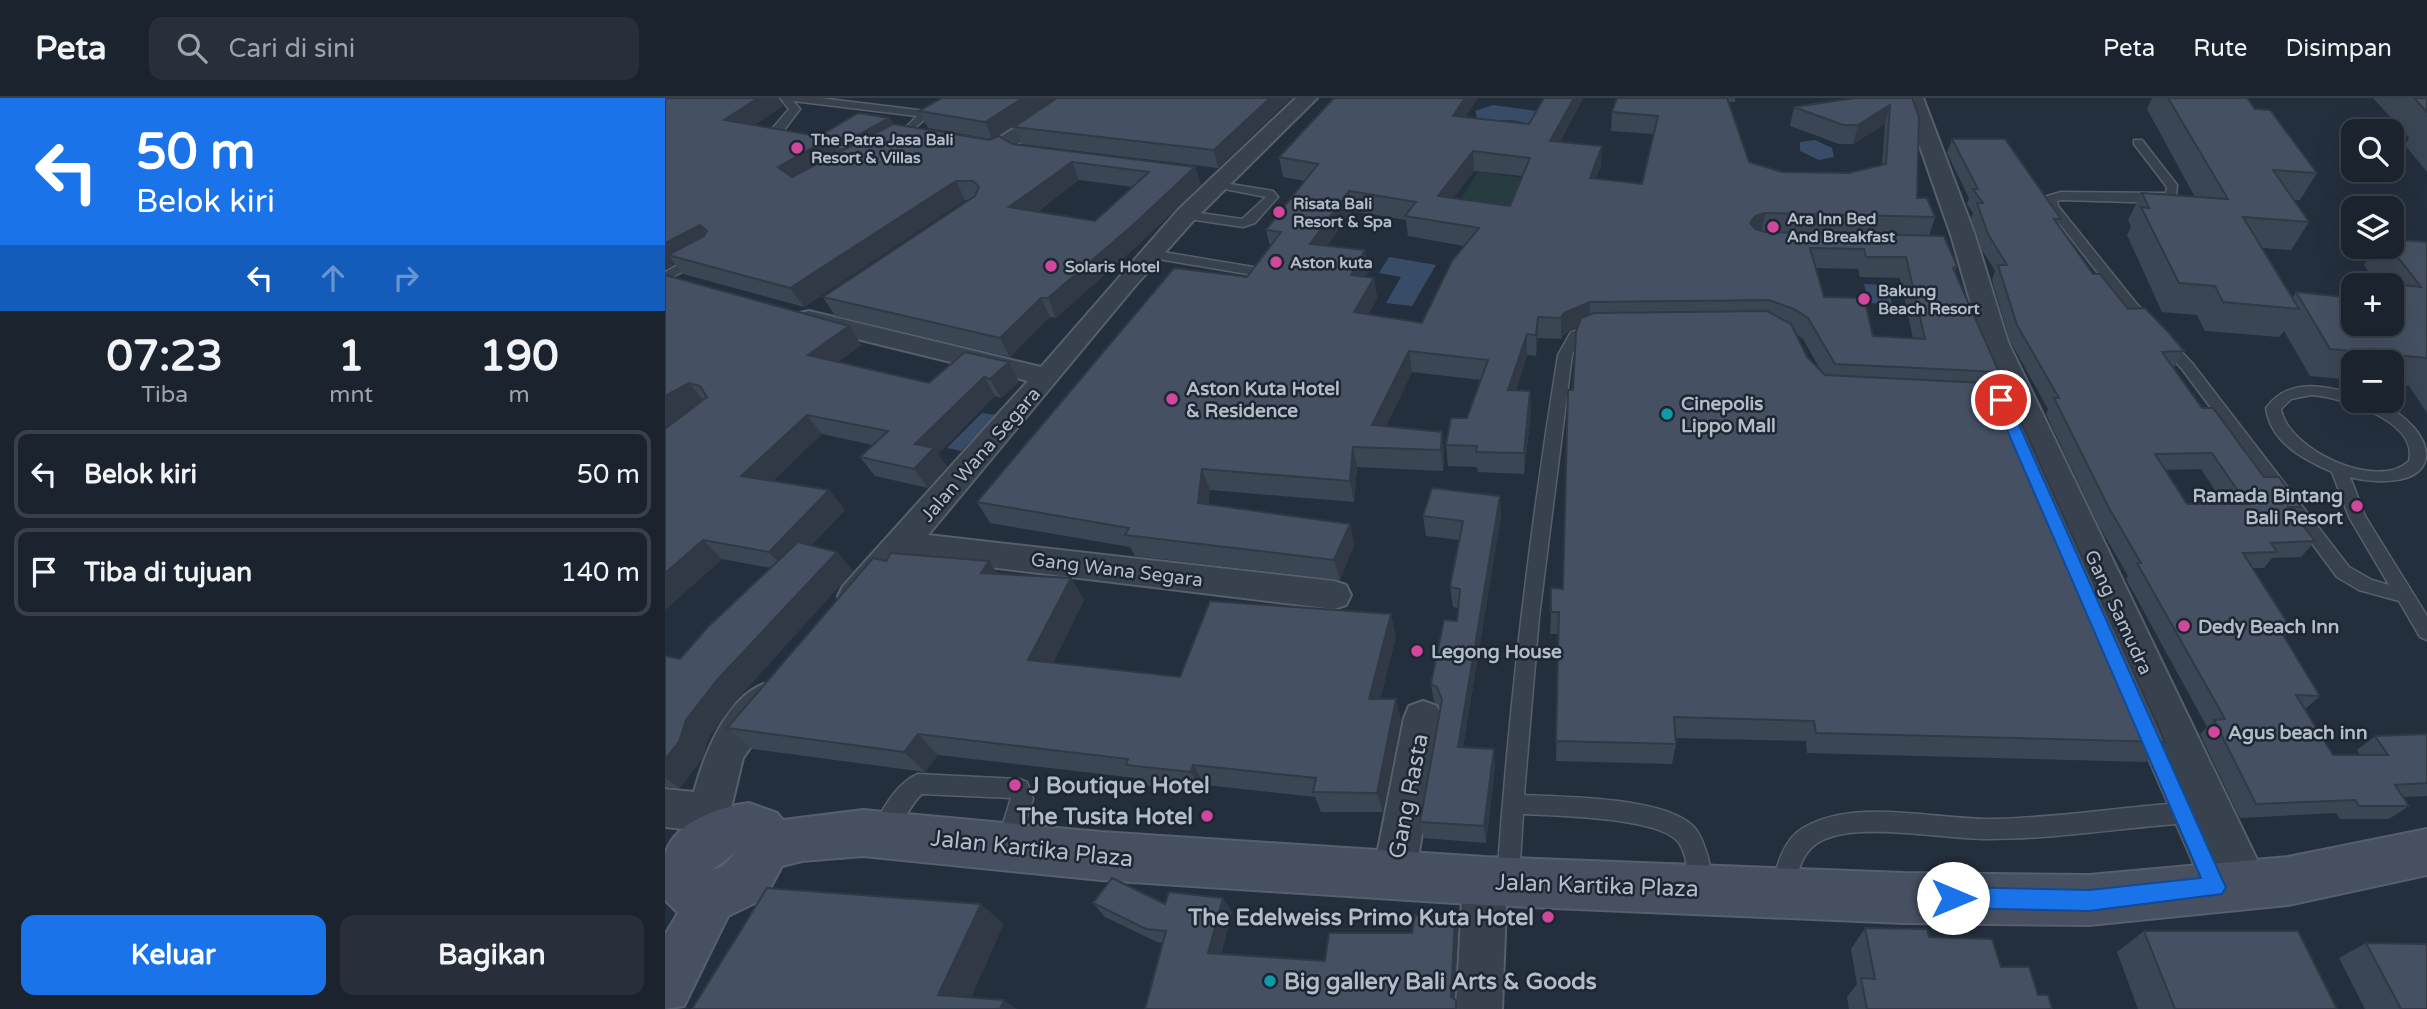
<!DOCTYPE html>
<html lang="id">
<meta charset="utf-8">
<style>
body{margin:0;font-family:"Varela Round",sans-serif;background:#282f3a;color:#f1f3f6;height:100vh;display:flex;flex-direction:column;font-size:26px;white-space:nowrap}
*{box-sizing:border-box;margin:0}
p{font-size:23px;color:#a0a4aa}
.icon{flex:none;width:38px;height:38px;fill:none;stroke:currentColor;stroke-width:2;stroke-linecap:round;stroke-linejoin:round}
.map{position:relative;flex:1;overflow:hidden}
.panel{display:flex;flex-direction:column;background:#1b232e;width:665px}
.panel>*{flex:none}
.top-card{background:#1a73e8;color:#fff;overflow:hidden}
.fabs{position:absolute;left:1676px;top:21px;display:grid;gap:14px}
.fabs a{display:grid;place-items:center;width:63px;height:63px;border-radius:14px;background:#1b232e;box-shadow:0 7px 28px #0002,0 0 0 2px #39404a;font-size:35px}
.pin{position:absolute;display:grid;place-items:center;width:60px;height:60px;color:#fff;margin:-30px;border:4px solid #fff;border-radius:50%;box-shadow:0 2px 7px #0007}
.me{position:absolute;width:77px;margin:-38px;rotate:90deg;stroke-linejoin:round;filter:drop-shadow(0 0 5px #0008)}
.turn{display:flex;align-items:center;gap:24px;height:147px;padding:0 21px;font-size:32px}
.turn .icon{width:91px;height:91px;stroke-width:2.5}
.turn b{display:block;font-size:49px;line-height:60px}
.lanes{display:flex;align-items:center;height:66px;padding:0 21px;background:#0003;justify-content:center;gap:35px;direction:ltr}
.lanes .off{opacity:.35}
.eta{display:flex;justify-content:space-evenly;align-items:center;height:119px;text-align:center}
.eta b{font-size:42px;font-weight:800;line-height:49px}
.action{display:flex;gap:14px;margin-top:auto;padding:14px 21px}
.action a{flex:1;height:80px;border-radius:14px;background:#1a73e8;color:#fff;font-size:28px;font-weight:800;line-height:80px;text-align:center}
.action a+a{background:#282f3a;color:#f1f3f6}
ul{padding:0;list-style:none}
li{display:flex;align-items:center;gap:21px;height:88px;margin:0 14px 10px;padding:0 7px;border:4px solid #39404a;border-radius:14px}
li div{flex:1}
li b{display:block;font-size:26px}
li em{font-style:normal}
header{display:flex;align-items:center;gap:42px;box-sizing:border-box;height:98px;padding:0 35px;background:#1b232e;border-bottom:2px solid #39404a}
header strong{font-size:33px}
nav{display:flex;gap:38px;margin-inline-start:auto;font-size:24px}
.search{width:490px;height:63px;background:#282f3a;display:flex;align-items:center;gap:18px;box-sizing:border-box;padding:0 24px;border-radius:14px;color:#a0a4aa;font-size:26px}
main{display:flex;flex:1;min-height:0}
.map>svg:first-child{display:block}
</style>
<header>
<strong>Peta</strong>
<div class="search"><svg class="icon" aria-label="search" viewBox="0 0 24 24"><circle cx="10" cy="10" r="6"/><path d="M15 15l6 6"/></svg>Cari di sini</div>
<nav><a>Peta</a><a>Rute</a><a>Disimpan</a></nav>
</header>
<main>
<section class="panel">
<div class="top-card">
<div class="turn"><svg class="icon" aria-label="left" viewBox="0 0 24 24"><path d="M17 20v-9H6M10 6l-5 5 5 5"/></svg><div><b>50 m</b>Belok kiri</div></div>
<div class="lanes"><svg class="icon" aria-label="left" viewBox="0 0 24 24"><path d="M17 20v-9H6M10 6l-5 5 5 5"/></svg><svg class="icon off" aria-label="ahead" viewBox="0 0 24 24"><path d="M12 20V5M6 11l6-6 6 6"/></svg><svg class="icon off" aria-label="right" viewBox="0 0 24 24"><path d="M7 20v-9h11M14 6l5 5-5 5"/></svg></div>
</div>
<div class="eta">
<div><b>07:23</b><p>Tiba</p></div>
<div><b>1</b><p>mnt</p></div>
<div><b>190</b><p>m</p></div>
</div>
<ul>
<li><svg class="icon" aria-label="left" viewBox="0 0 24 24"><path d="M17 20v-9H6M10 6l-5 5 5 5"/></svg><div><b>Belok kiri</b></div><em>50 m</em></li>
<li><svg class="icon" aria-label="arrive" viewBox="0 0 24 24"><path d="M6 21V4h12l-3 4 3 4H6"/></svg><div><b>Tiba di tujuan</b></div><em>140 m</em></li>
</ul>
<div class="action"><a>Keluar</a><a>Bagikan</a></div>
</section>
<div class="map">
<svg width="1762" height="911" viewBox="0 0 1762 911">
<rect width="100%" height="100%" fill="#242f3e"/>
<path fill="#263c3f" d="M813 74 919 88 905 116 796 101Z"/>
<path fill="#394c67" d="M828 7 879 14 864 27C848 18 827 26 812 20L810 13Z
M1150 42 1167 50 1169 59 1154 62 1135 53V44Z
M724 159 771 167 747 208 721 205 736 179 714 175Z
M1199 186 1223 187 1227 206 1204 205Z
M317 315 332 317 296 353 282 350Z"/>
<g fill="none" stroke-linecap="round" stroke-linejoin="round">
<g stroke="#565f6c" stroke-width="3">
<path id="lane" d="M115 0H155L261 13 266 16 241 37 236 34 252 18 128 3 135 11 116 36 196 54V58L192 59 106 40 107 31 124 11Z
M1469 42H1477L1512 87 1511 100 1499 105 1397 102 1392 103 1393 108 1471 205 1527 265 1684 469 1707 482 1724 487 1684 419 1667 374C1638 361 1606 345 1601 310 1623 280 1657 287 1689 296V303C1694 303 1700 302 1705 303 1727 306 1762 333 1761 358 1758 389 1706 385 1685 379L1700 418 1762 518V542L1755 539 1734 503 1694 492 1672 479 1517 271 1461 211 1381 108 1382 98 1396 94 1501 95 1502 89 1469 46ZM1646 297C1675 299 1754 322 1744 363 1712 394 1622 351 1616 311L1626 301Z
M553 84 608 93 613 99 590 125 578 129 517 120V114L521 113 577 121 601 99 549 89 547 87Z
M486 152 588 169 595 173 588 177 481 159V153Z
M33 156 39 160 38 163 0 183V174Z
M933 227 938 228V234L916 239 907 257 874 519 859 697C900 699 996 699 1027 727 1035 734 1040 749 1043 760 1046 772 1048 785 1043 797L1035 800 1027 797C1020 781 1025 760 1014 745 996 719 890 718 858 716L854 782 851 790 843 793 835 790 832 782C844 606 865 431 893 257L906 234Z
M1481 623 1488 626 1561 789 1558 797 1550 800 1542 797 1511 726C1449 731 1388 741 1325 741 1281 742 1194 723 1156 743 1133 755 1133 781 1124 802L1116 805 1108 802 1105 794C1111 772 1117 742 1138 730 1190 699 1270 722 1328 721 1386 720 1444 711 1503 706L1471 632 1474 626Z
M253 676 354 681 362 684 368 701 350 756 342 760 334 756 331 749 346 700 257 696C242 709 236 736 218 743L210 740 207 733C216 713 231 685 253 676Z"/>
</g>
<g stroke="#565f6c" stroke-width="4">
<path id="street" d="M395 0H418L339 55C327 59 297 55 289 45L299 39 328 44Z
M631 0H652L529 122 470 188 263 437 669 483 681 487 686 497 681 507 669 511 243 459C226 480 207 517 178 508L173 498 178 488 363 283 135 227 131 221 135 215 144 213 376 269 513 112Z
M1238 0H1258L1310 137 1343 244 1597 772 1604 787 1597 802 1582 808 1567 802 1317 244 1286 137Z
M99 586 112 591 118 602 78 660 61 731 62 743 56 757 41 763 26 757 19 731 0 729V691L29 694C39 657 61 600 99 586Z
M758 603 772 608 777 620 750 777 744 792 729 798 714 792 708 777 739 620 744 608Z
M820 762 835 768 842 783 837 911H791L798 783 805 768Z"/>
</g>
<g stroke="#565f6c" stroke-width="4">
<path id="secondary" d="M84 705 112 715 118 722 198 712 436 734 820 759 1239 775 1424 777 1623 759 1762 731V777L1623 807 1424 827 1239 825 820 807 436 782 198 758 137 763 117 768 104 792 94 803 63 818 19 908 0 911V837L13 815 0 802C0 789 0 772 0 758 6 725 56 708 84 705ZM73 752 58 768 46 773Z"/>
</g>
<use href="#lane" fill="#38414e" fill-rule="evenodd"/>
<use href="#street" fill="#38414e" fill-rule="evenodd"/>
<use href="#secondary" fill="#465061" fill-rule="evenodd"/>
</g>
<path fill="#3b4654" fill-rule="evenodd" d="M0 0 118 8 89 27 160 39 158 36 224 20 228 26 324 42 326 41 263 30 254 13 277 0H390L330 40 347 46 530 69 536 87 474 146 391 220 385 219 345 259 170 218 158 199 304 102H300L139 209 18 176 10 166 0 171ZM166 45 185 49 173 55ZM414 82 468 89 430 123 372 114Z
M626 0 553 70 356 46 349 29Z
M918 0 895 44 936 67 931 80 977 86 989 36 946 33 947 14 952 0H1070V4H1063L1084 64 1117 74 1184 75 1217 67 1220 26 1188 46H1174L1125 28 1129 9 1247 0 1252 100 1270 119 1264 138 1292 168 1290 173 1334 274 1329 285 1500 644 1481 664 1142 655 1141 643 1010 640 1011 646 1007 666 891 663 894 536H885L886 514 898 491 913 229 899 236 896 241 873 240 871 258 862 257 851 292 866 314 859 376 813 374 812 369 783 368 781 347 802 320 816 282 747 274 721 328 777 334 779 355 778 373 692 369 689 404 545 392 543 407 685 426 689 447 675 482 470 458 465 449 325 425 312 404 582 179 605 148 601 132 640 83 618 79 614 59 801 19 864 26ZM809 73 857 78 845 108 788 100ZM687 113 741 122 743 138 799 148 757 225 703 216 712 201 709 180 700 179 704 173 700 152 662 148ZM1151 170 1193 171 1195 179 1235 180 1248 240 1208 238 1159 199ZM1131 236 1138 241 1156 273 1142 259Z
M1487 0H1582L1590 11 1652 75 1635 102H1629L1644 124 1626 152 1597 150 1628 199 1631 194 1727 226V187H1713L1699 167 1712 149H1727L1762 144V315L1744 288 1727 286V264H1689V282L1645 278 1619 233 1614 239 1540 233 1532 217 1497 214 1462 137 1466 129 1463 122 1477 95 1530 99 1482 11Z
M1708 0H1762V74L1740 47 1744 40Z
M1287 41 1396 121 1393 128 1428 176 1463 211 1519 253 1509 269H1507L1537 310 1599 379 1636 409 1629 416 1650 443 1636 459 1607 460 1599 470H1587L1627 532 1619 539 1655 598 1639 612 1668 657H1695L1692 652 1710 638 1762 636V698L1738 699 1744 708 1724 721H1675L1671 715 1575 720 1535 636 1542 629 1461 481 1463 478 1433 426 1381 316 1383 311 1345 243 1327 182 1330 173 1317 152 1306 120 1308 115 1302 106 1304 100 1282 55ZM1536 371 1559 406H1522L1500 372Z
M0 177 184 228 196 247 173 264 264 285 300 254 354 284 336 300 330 298 273 356 282 369 263 390 210 378 195 359 208 347 157 336 108 383 164 392 180 412 146 448 172 454 188 473 74 599 44 639 37 661 15 690 0 689V558L15 561 106 470 57 461 0 512V331L18 318 0 328Z
M835 398 836 418 798 649 830 669 821 745 759 740 755 724 775 610 774 607 769 604 766 586 792 523 793 510 788 509 785 489 795 442 761 438 758 418Z
M221 463H324L332 476 406 480 419 502 388 565 515 579 731 538 715 601 736 622 718 714H656L650 699 540 687 537 694 474 687 470 680 273 657 260 674 87 651 62 630Z
M428 805 500 806 567 814 556 856 660 863 747 835 793 832 789 901 793 911 492 844 440 819Z
M1200 830 1264 839 1336 869 1373 897 1387 911H1184L1182 899 1192 886 1186 851Z
M1479 833 1672 911H1473L1452 854Z
M1701 845 1762 911H1700L1674 860Z"/>
<path fill="#303945" d="M93 0H113L118 8 70 39 59 22Z
M358 0H390L327 41 320 24Z
M605 0H626L553 70 549 52Z
M800 0H813L789 37 788 18Z
M909 0H918L885 62V43Z
M1225 7 1220 26 1188 46 1193 27Z
M224 20 228 27 188 50 184 42Z
M164 40 174 58 125 87 113 69Z
M937 48 936 67 924 99 925 80Z
M808 53 809 73 775 118 773 98Z
M407 64 414 82 352 128 344 109Z
M530 69 536 87 474 146 391 220 383 200Z
M291 83 300 102 139 209 125 190Z
M684 93 687 113 649 167 645 146Z
M1100 115 1096 135 1081 145 1085 125 1090 118Z
M35 127 48 146 3 157 10 166 0 171V145Z
M700 152 704 173 689 198 686 177Z
M709 180 712 201 693 234 689 214Z
M376 200 385 219 345 259 335 240Z
M925 204 924 225 899 236 896 241V220L899 215Z
M873 219V240L871 258V237Z
M184 228 196 247 156 277 143 257Z
M862 236V257L844 313 843 292Z
M744 253 747 274 711 348 707 327Z
M344 264 354 284 336 300 325 281Z
M319 279 330 298 273 356 282 369 263 390 249 371 250 346Z
M24 285 40 304 0 328V298Z
M865 293 866 314 859 376V355Z
M142 317 157 336 93 397 76 378Z
M777 334 779 355 778 373 776 352Z
M688 349 692 369 689 404 685 383Z
M537 371 545 392 541 426 533 405Z
M164 392 180 412 122 473 104 454Z
M835 398 836 418 795 666 793 649Z
M685 426 689 447 675 482 669 462Z
M38 442 57 461 0 512V475Z
M172 454 188 473 74 599 44 639 37 661 15 690 0 680V661L21 622 53 581Z
M324 463 339 485 316 475Z
M406 480 419 502 379 583 363 562Z
M726 516 731 538 710 622 704 601Z
M731 601 736 622 718 714 712 695Z
M253 636 273 657 260 674 239 654Z
M829 651 830 669 821 745 819 728Z
M528 667 540 687 537 694 526 674Z
M558 800 567 814 552 868 543 855Z
M316 806 339 826 301 911 273 897Z
M790 818 793 832 788 911 786 899Z
M339 902 352 911H335Z"/>
<path fill="#455162" stroke="#303945" stroke-width="2" fill-rule="evenodd" d="M0 0H93L59 22 164 40 113 69 127 79 228 26 324 42 334 38 347 46 530 69 468 127 383 200H376L335 240 158 199 310 98 314 89 308 83H291L125 190 3 157 39 138 42 133 35 127 0 145ZM407 64 484 74 430 123 344 109Z
M277 0H358L320 24 254 13Z
M392 0H605L549 52 349 29Z
M669 0H800L788 18 864 26 879 0H909L885 43 937 48 925 80 977 86 993 18 947 14 952 0H1062L1084 64 1117 74 1184 75 1221 66 1225 7 1193 27H1178L1129 9 1190 0H1247L1254 19 1252 100H1262L1270 119 1100 115 1090 118 1085 125 1090 131 1100 134 1279 138 1292 168 1288 170 1334 274 1170 266 1143 220 1129 211 1104 202 925 204 899 215 896 220 873 219 871 237 862 236 843 292 865 293 859 355 811 354 812 348 781 347 786 320H802L823 262 744 253 707 327 777 334 776 352 688 349 685 383 537 371 533 405 685 426 669 462 460 437 464 430 312 404 509 170 582 179 616 134 601 132 653 66 614 59ZM808 53 865 60 845 108 773 98ZM684 93 751 104 740 118 814 130 787 163 757 225 689 214 709 180 686 177 700 152 645 146ZM1145 150 1199 151 1201 159H1241L1260 241 1208 238 1199 200 1159 199Z
M1503 0H1582L1590 11 1605 12 1652 75 1608 72 1644 124 1578 119 1634 211 1558 204 1550 188 1514 185 1476 109 1484 110 1477 95 1563 101Z
M1749 0H1762V14Z
M193 15 224 20 184 42 158 36Z
M1287 41H1340L1396 121H1389L1428 176H1435L1463 211 1480 210 1505 236 1519 253 1497 254 1537 310H1548L1599 379H1614L1636 409H1623L1650 443 1606 445 1612 454 1578 455 1627 532H1615L1655 598 1631 597 1668 657H1723L1710 638 1762 636V685L1730 687 1744 708H1694L1690 702 1591 706 1549 622 1560 621 1472 465H1476L1444 410 1389 300H1394L1352 227 1333 167H1342L1323 136 1312 105H1318L1308 91H1313ZM1547 355 1582 406H1522L1490 356Z
M1727 141 1762 144V260L1665 251 1631 194 1689 200V226H1727V187H1717L1715 185 1756 189 1725 149H1727Z
M0 177 184 228 143 257 264 285 300 254 344 264 325 281 319 279 250 346 269 350 249 371 195 359 223 333 142 317 76 378 164 392 104 454 38 442 0 475V331L42 299 35 288 24 285 0 298Z
M1102 213 1126 226 1142 259 1160 277 1339 286 1500 644 1151 635 1149 623 1009 619 1011 646 891 643 894 514H886V490L898 491 903 292H908L911 234 916 220 929 215Z
M767 390 835 398 793 649 829 651 819 728 755 724 777 602 772 589 766 586 779 522 792 523 795 491 785 489 798 423 758 418Z
M133 444 172 454 53 581 21 622 14 644 0 661V558L15 561 43 529Z
M226 455 324 463 316 475 406 480 363 562 515 579 545 503 726 516 704 601H731L712 695 648 694 651 680 528 667 526 674 461 667 463 661 253 636 239 654 62 630 208 460 221 463Z
M447 780 500 806 504 794 558 800 543 855 660 863 664 835H747L750 817 790 818 786 899 791 902V911H480L501 833 481 831 428 805Z
M102 790 316 806 273 897 339 902 335 911H27Z
M1200 830 1262 831 1264 839 1327 841 1336 869H1364L1373 897H1383L1387 911H1202L1196 880 1210 881Z
M1479 833H1633L1672 911H1510Z
M1701 845 1762 846V911H1736Z"/>
<path fill="#1a73e8" stroke="#114b97" stroke-width="2" d="M1336 297 1343 302 1557 781 1561 789 1557 796 1424 813 1288 810 1281 807 1278 800 1281 792 1288 789 1424 792 1536 780 1329 302Z"/>
<g fill="#d1479c" stroke="#1d2633" stroke-width="2.5">
<circle cx="132" cy="50" r="7"/>
<circle cx="614" cy="114" r="7"/>
<circle cx="1108" cy="129" r="7"/>
<circle cx="611" cy="164" r="7"/>
<circle cx="386" cy="168" r="7"/>
<circle cx="1199" cy="201" r="7"/>
<circle cx="507" cy="301" r="7"/>
<circle cx="1692" cy="408" r="7"/>
<circle cx="1519" cy="528" r="7"/>
<circle cx="752" cy="553" r="7"/>
<circle cx="1549" cy="634" r="7"/>
<circle cx="350" cy="687" r="7"/>
<circle cx="542" cy="718" r="7"/>
<circle cx="883" cy="819" r="7"/>
</g>
<g fill="#0f9aa8" stroke="#1d2633" stroke-width="2.5">
<circle cx="1002" cy="316" r="7"/>
<circle cx="605" cy="883" r="7"/>
</g>
<g text-anchor="middle" stroke-width="5" stroke-linejoin="round" paint-order="stroke">
<g font-size="16" font-weight="bold" fill="#b4bcc9" stroke="#1d2633" text-anchor="start">
<text x="146" y="47">The Patra Jasa Bali<tspan x="146" dy="18">Resort &amp; Villas</tspan></text>
<text x="628" y="111">Risata Bali<tspan x="628" dy="18">Resort &amp; Spa</tspan></text>
<text x="1122" y="126">Ara Inn Bed<tspan x="1122" dy="18">And Breakfast</tspan></text>
<text x="625" y="170">Aston kuta</text>
<text x="400" y="174">Solaris Hotel</text>
<text x="1213" y="198">Bakung<tspan x="1213" dy="18">Beach Resort</tspan></text>
</g>
<g font-size="19" font-weight="bold" fill="#b4bcc9" stroke="#1d2633" text-anchor="start">
<text x="521" y="297">Aston Kuta Hotel<tspan x="521" dy="22">&amp; Residence</tspan></text>
<text x="1016" y="312">Cinepolis<tspan x="1016" dy="22">Lippo Mall</tspan></text>
<text x="1678" y="404" text-anchor="end">Ramada Bintang<tspan x="1678" dy="22">Bali Resort</tspan></text>
<text x="1533" y="535">Dedy Beach Inn</text>
<text x="766" y="560">Legong House</text>
<text x="1563" y="641">Agus beach inn</text>
</g>
<g font-size="19" fill="#b4bcc9" stroke="#1d2633">
<text transform="translate(315 356) rotate(-49)" y="7">Jalan Wana Segara</text>
<text transform="translate(452 471) rotate(7)" y="7">Gang Wana Segara</text>
<text transform="translate(1454 514) rotate(65)" y="7">Gang Samudra</text>
</g>
<g font-size="23" font-weight="bold" fill="#b4bcc9" stroke="#1d2633" text-anchor="start">
<text x="364" y="695">J Boutique Hotel</text>
<text x="528" y="726" text-anchor="end">The Tusita Hotel</text>
<text x="869" y="827" text-anchor="end">The Edelweiss Primo Kuta Hotel</text>
<text x="619" y="891">Big gallery Bali Arts &amp; Goods</text>
</g>
<g font-size="23" fill="#b4bcc9" stroke="#1d2633">
<text transform="translate(743 698) rotate(-79)" y="8">Gang Rasta</text>
<text transform="translate(367 750) rotate(6)" y="8">Jalan Kartika Plaza</text>
<text transform="translate(932 787) rotate(2)" y="8">Jalan Kartika Plaza</text>
</g>
</g>
</svg>
<div class="fabs">
<a><svg class="icon" aria-label="search" viewBox="0 0 24 24"><circle cx="10" cy="10" r="6"/><path d="M15 15l6 6"/></svg></a>
<a><svg class="icon" aria-label="layers" viewBox="0 0 24 24"><path d="M12 4l9 5-9 5-9-5zM3 14l9 5 9-5"/></svg></a>
<a>+</a>
<a>−</a>
</div>
<div class="pin" style="left:1336px;top:302px;background:#d93025"><svg class="icon" aria-label="arrive" viewBox="0 0 24 24"><path d="M6 21V4h12l-3 4 3 4H6"/></svg></div>
<svg class="me" style="left:1288px;top:800px" viewBox="-20 -20 40 40"><circle r="19" fill="#fff"/><path d="M0-13L10 11 0 6-10 11z" fill="#1a73e8"/></svg>
</div>
</main>
